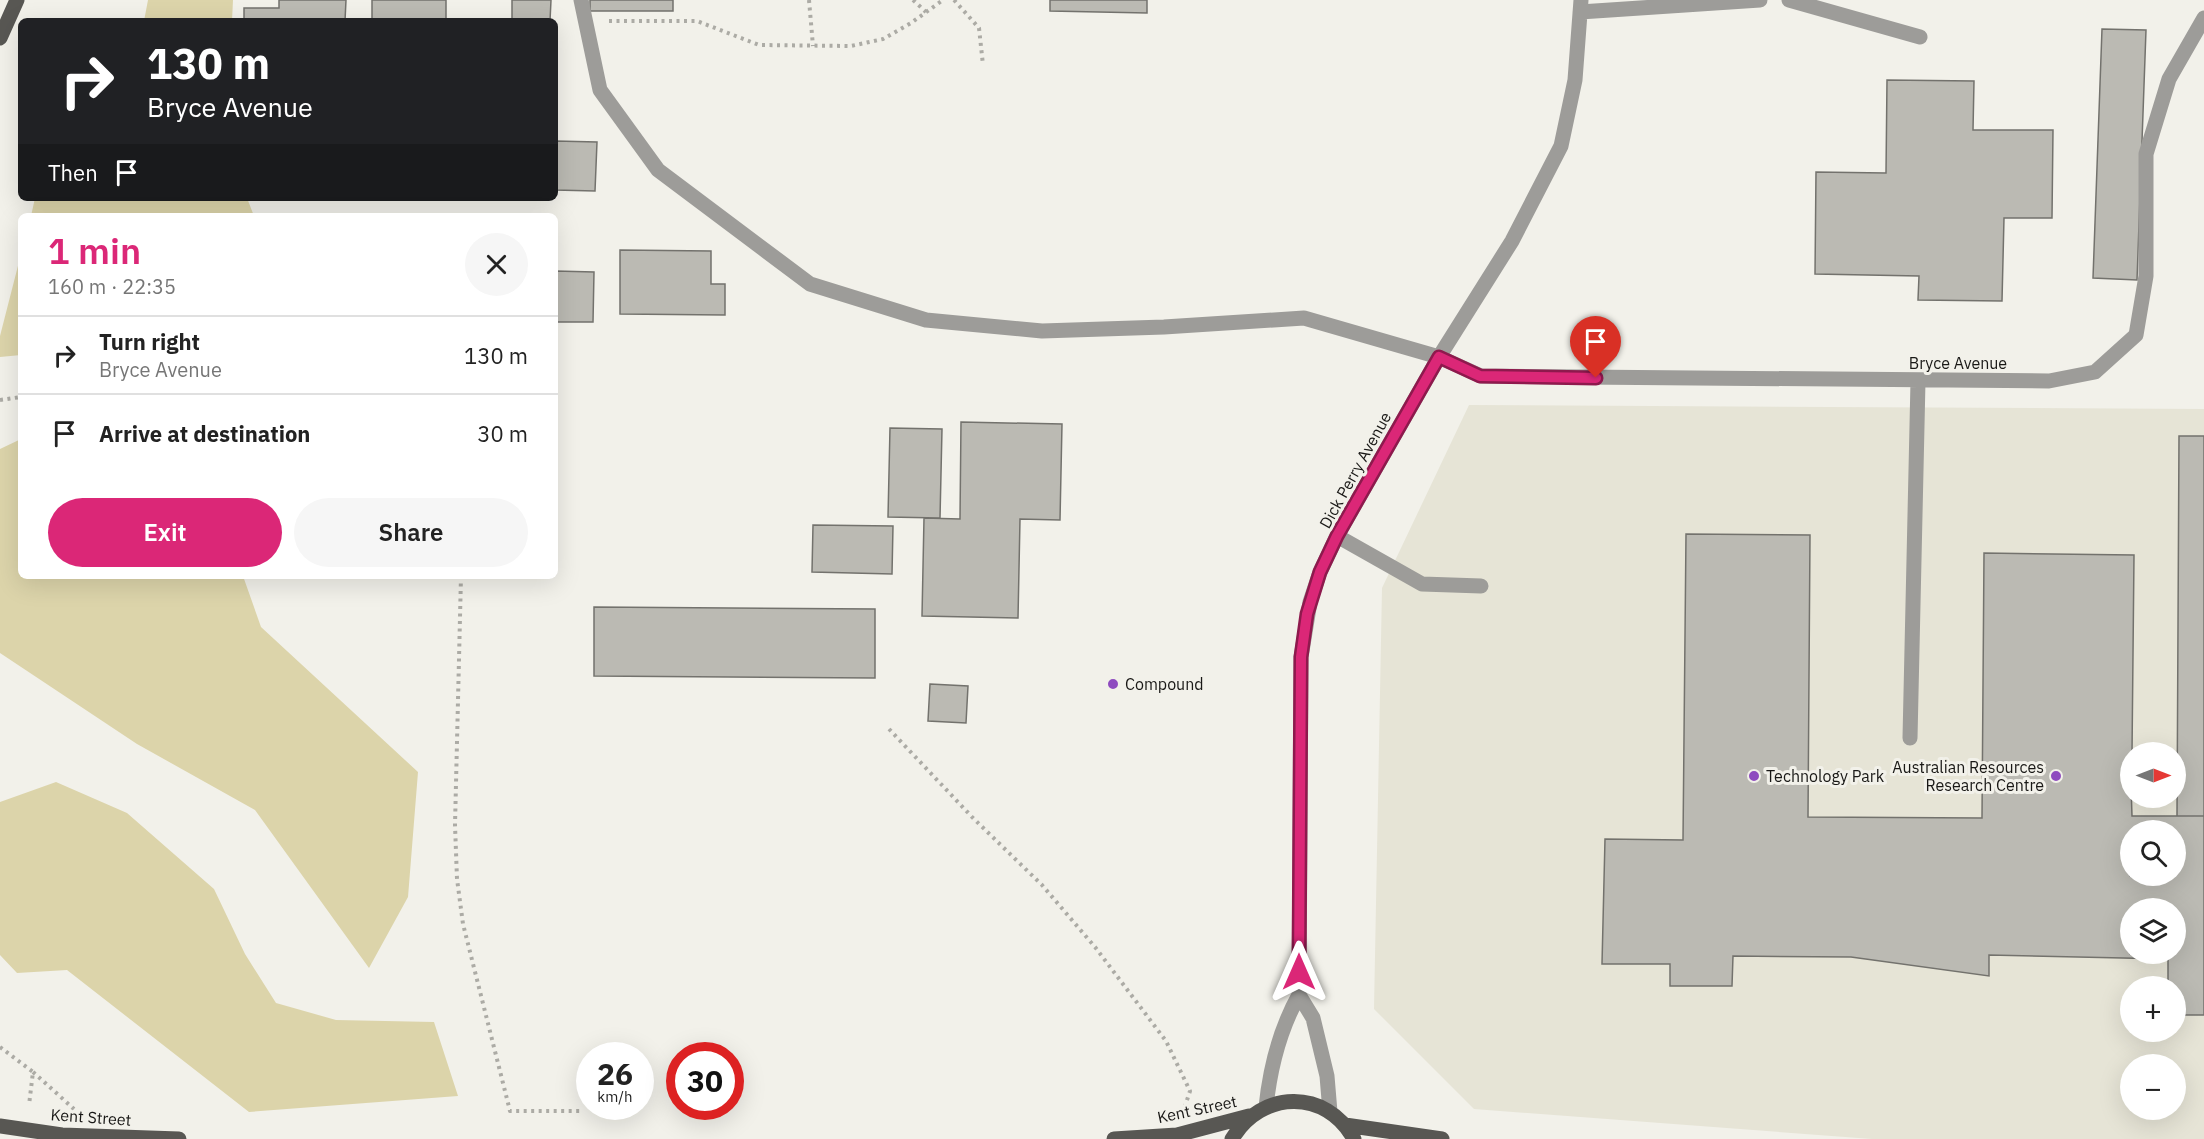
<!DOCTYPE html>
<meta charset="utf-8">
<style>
body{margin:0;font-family:"IBM Plex Sans",sans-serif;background:#f6f6f6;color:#222;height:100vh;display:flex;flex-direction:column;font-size:22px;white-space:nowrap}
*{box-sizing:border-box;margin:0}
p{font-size:20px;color:#767676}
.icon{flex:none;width:33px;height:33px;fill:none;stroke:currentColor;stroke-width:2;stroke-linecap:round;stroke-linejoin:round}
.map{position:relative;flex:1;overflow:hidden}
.details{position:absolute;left:18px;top:213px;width:540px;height:366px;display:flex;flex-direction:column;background:#fff;border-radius:9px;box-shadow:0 6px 24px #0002}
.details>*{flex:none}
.guide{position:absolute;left:18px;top:18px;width:540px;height:183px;border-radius:9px;box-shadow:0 6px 24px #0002;background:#202124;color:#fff;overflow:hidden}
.needle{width:39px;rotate:90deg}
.controls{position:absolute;left:2120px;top:742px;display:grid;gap:12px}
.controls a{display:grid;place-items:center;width:66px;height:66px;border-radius:50%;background:#fff;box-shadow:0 6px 24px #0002;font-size:30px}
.speed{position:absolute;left:576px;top:1042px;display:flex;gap:12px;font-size:30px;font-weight:700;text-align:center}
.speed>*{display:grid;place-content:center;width:78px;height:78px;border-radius:50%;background:#fff;box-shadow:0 6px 24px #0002;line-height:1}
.speed small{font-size:15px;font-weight:400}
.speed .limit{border:9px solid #d22;background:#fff;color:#111}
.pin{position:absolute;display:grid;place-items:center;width:51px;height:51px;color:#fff;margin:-62px -26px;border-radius:50% 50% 50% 0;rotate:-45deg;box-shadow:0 0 6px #0007}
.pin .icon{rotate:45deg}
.me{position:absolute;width:66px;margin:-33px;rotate:0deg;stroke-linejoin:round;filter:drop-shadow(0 0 4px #0008)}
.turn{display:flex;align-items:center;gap:21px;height:126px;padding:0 30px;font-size:27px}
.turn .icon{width:78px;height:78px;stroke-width:2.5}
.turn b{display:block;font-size:42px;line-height:51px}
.then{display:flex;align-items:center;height:57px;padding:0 30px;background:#0003;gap:12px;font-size:22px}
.round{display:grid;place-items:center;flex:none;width:63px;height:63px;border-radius:32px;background:#f6f6f6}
.headline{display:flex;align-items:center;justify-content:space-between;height:102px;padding:0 30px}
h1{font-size:36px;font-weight:600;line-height:45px;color:#db2777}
.primary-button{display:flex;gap:12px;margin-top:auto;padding:12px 30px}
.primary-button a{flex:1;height:69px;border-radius:36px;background:#db2777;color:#fff;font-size:24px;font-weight:600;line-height:69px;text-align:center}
.primary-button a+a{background:#f6f6f6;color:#222}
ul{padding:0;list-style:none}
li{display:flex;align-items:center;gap:18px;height:78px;padding:0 30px;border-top:2px solid #e0e0e0}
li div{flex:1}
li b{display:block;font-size:22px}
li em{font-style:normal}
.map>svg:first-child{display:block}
</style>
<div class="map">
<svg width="2204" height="1139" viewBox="0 0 2204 1139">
<rect width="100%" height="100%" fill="#f2f1ea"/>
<path fill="#e6e4d6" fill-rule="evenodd" d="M1469 405 2204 409V1139H1872L1474 1109 1374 1009 1382 588ZM2130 753H2175V798H2130ZM2130 831H2175V876H2130ZM2130 909H2175V954H2130ZM2130 987H2175V1032H2130ZM2130 1065H2175V1110H2130Z"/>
<path fill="#dcd4aa" d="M148 0H233L232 21H144Z
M35 198H247L254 216H31Z
M21 254V355L0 357V336Z
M21 439V576H243L261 627 418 772 408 897 369 968 255 810 137 744 0 653V449Z
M56 782 127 813 214 889 245 954 276 1003 336 1020 434 1022 458 1096 249 1112 67 970 17 973 0 955V802Z"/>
<path fill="#bbbab3" stroke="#73726d" stroke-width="1.5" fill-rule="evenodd" d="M279 0H346L345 21H244V8H279Z
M372 0H446V21H372Z
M512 0H551L550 21H512Z
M590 0H673V11H590Z
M1050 0H1147V13L1050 11Z
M2102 29 2146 30 2137 280 2093 278Z
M1887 80 1974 81 1973 130H2053L2052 218H2004L2002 301 1918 300 1919 276 1815 274 1816 172 1886 173Z
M555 141 597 142 595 191 555 190Z
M620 250 711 251V284H725V315L620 314Z
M555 271 594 272 593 322H555Z
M961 422 1062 424 1060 520 1020 519 1018 618 922 616 924 518 960 519Z
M890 428 942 429 940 518 888 517Z
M2179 436H2204V816H2177Z
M813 525 893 526 892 574 812 572Z
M1686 534 1810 535 1808 817 1982 818 1984 553 2134 555 2132 753H2130L2132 816H2204V1015H2175V987H2168V959L1989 955V976L1851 957 1733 956 1732 986H1670V964H1602L1605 839 1683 840ZM2130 831H2175V876H2130ZM2130 909H2175V954H2130Z
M594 607 875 609V678L594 676Z
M930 684 968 686 966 723 928 721Z"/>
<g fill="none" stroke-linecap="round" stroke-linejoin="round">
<path stroke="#acaba5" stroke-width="4" stroke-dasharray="3 4.5" stroke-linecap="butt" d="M809 0 813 46
M913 0 926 12
M954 0 979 28 983 65
M609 21H697L759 45 851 46 883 39 911 23 943 0
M0 400 21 397
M461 576 455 825 457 879 463 924 510 1111H583
M889 729 973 818 1042 885 1095 947 1166 1041 1190 1091 1185 1106
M0 1047 33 1072 29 1105
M33 1072 74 1109"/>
<path stroke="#9d9c99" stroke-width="15" d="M581 0 600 90 658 170 810 284 926 320 1042 331 1164 327 1304 318 1439 357 1481 376 2049 381 2095 372 2136 335 2146 276V154L2169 79 2204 18
M1789 0 1920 37
M1580 12 1760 0
M1337 536 1422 584 1481 586
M1910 738 1918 381
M1299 995 1313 1018 1327 1076 1330 1112
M1266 1107C1270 1068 1280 1029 1299 995L1301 657 1310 602 1320 572 1337 536 1439 357 1512 241 1561 146 1575 80 1581 0"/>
<path stroke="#585753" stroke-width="15" d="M0 38 17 0
M1345 1125 1442 1139
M0 1126 62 1135 179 1139
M1114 1139 1177 1135 1249 1116
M1232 1139C1261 1090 1326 1088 1354 1139"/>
</g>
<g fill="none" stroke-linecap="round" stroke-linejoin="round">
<g stroke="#8e194d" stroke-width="15">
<path id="route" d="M1299 972 1301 657 1307 614 1320 572 1337 536 1439 357 1480 376 1596 378"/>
</g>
<use href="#route" stroke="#db2777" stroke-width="10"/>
</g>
<g fill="#8e4bbf" stroke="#f2f1ea" stroke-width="2">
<circle cx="1113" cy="684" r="6"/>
<circle cx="1754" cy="776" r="6"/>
<circle cx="2056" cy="776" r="6"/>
</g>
<g text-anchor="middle" stroke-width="6" stroke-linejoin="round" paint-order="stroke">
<g font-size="16" fill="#191816" stroke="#f2f1ea">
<text x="1958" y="369">Bryce Avenue</text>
<text transform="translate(1355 470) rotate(-61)" y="6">Dick Perry Avenue</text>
<text transform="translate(1197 1109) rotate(-12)" y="6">Kent Street</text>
<text transform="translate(91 1117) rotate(4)" y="6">Kent Street</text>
</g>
<g font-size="16" fill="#191816" stroke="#f2f1ea" text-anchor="start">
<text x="1125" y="690">Compound</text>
<text x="2044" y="773" text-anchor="end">Australian Resources<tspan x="2044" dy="18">Research Centre</tspan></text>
<text x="1766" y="782">Technology Park</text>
</g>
</g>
</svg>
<div class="controls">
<a><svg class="needle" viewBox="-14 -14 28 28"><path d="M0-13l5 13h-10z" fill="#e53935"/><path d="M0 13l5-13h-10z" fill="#767676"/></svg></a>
<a><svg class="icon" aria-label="search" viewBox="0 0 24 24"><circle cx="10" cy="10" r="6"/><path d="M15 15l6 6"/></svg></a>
<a><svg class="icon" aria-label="layers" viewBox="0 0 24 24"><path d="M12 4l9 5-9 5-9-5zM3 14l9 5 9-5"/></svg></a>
<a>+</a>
<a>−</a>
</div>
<div class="speed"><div>26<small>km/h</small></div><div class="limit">30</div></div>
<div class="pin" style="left:1596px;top:378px;background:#d93025"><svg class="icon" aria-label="arrive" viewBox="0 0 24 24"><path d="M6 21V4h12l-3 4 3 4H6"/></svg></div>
<svg class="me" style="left:1299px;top:972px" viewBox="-20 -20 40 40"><path d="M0-17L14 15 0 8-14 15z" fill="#db2777" stroke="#fff" stroke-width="4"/></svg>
<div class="guide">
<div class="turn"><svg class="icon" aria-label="right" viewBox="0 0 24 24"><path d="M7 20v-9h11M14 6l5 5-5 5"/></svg><div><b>130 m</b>Bryce Avenue</div></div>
<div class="then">Then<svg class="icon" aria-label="arrive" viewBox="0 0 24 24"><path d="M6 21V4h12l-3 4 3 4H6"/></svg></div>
</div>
<section class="details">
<div class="headline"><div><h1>1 min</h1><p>160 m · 22:35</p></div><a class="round"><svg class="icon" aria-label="close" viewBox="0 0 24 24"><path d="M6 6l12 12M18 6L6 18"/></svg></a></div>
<ul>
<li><svg class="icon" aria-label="right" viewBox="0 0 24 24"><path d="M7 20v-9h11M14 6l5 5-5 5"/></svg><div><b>Turn right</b><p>Bryce Avenue</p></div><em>130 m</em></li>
<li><svg class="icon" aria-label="arrive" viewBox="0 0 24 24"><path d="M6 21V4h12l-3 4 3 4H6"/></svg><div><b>Arrive at destination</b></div><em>30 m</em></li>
</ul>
<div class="primary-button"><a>Exit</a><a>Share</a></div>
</section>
</div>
